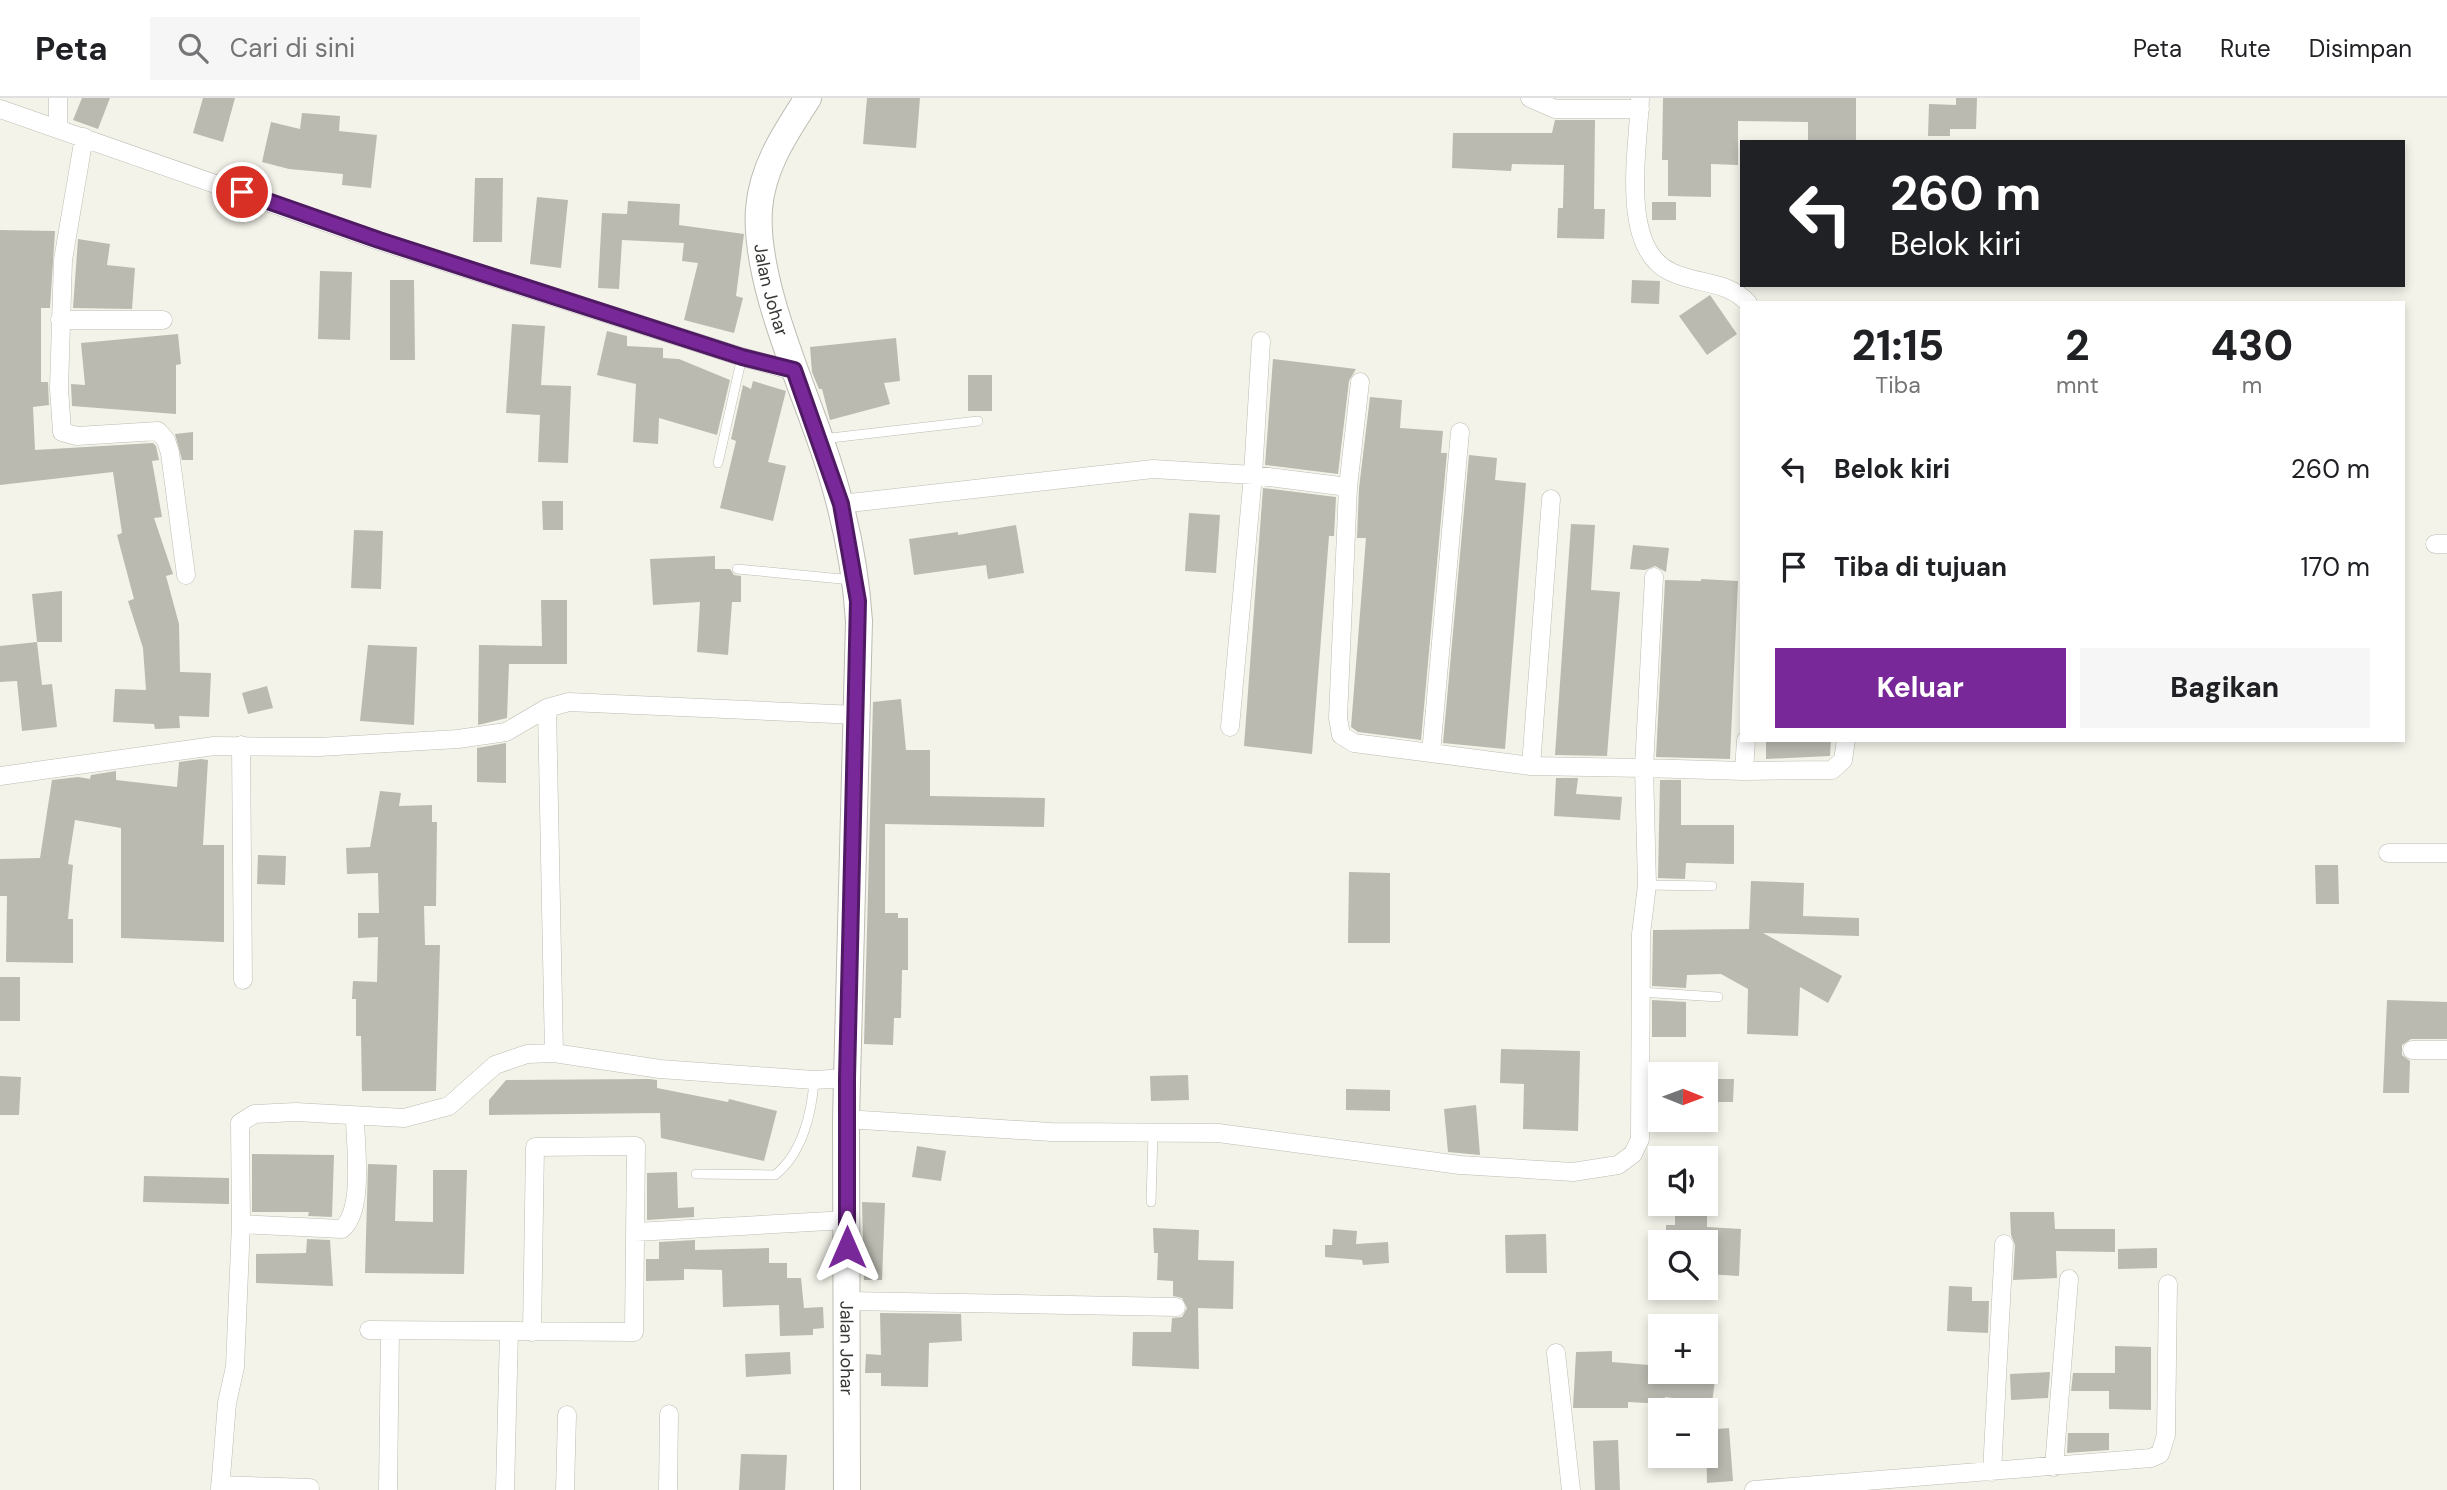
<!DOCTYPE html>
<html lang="id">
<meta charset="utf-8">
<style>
body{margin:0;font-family:"DM Sans",sans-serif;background:#f6f6f6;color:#202124;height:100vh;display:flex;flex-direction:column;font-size:26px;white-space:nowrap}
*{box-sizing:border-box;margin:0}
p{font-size:23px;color:#757577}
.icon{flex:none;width:38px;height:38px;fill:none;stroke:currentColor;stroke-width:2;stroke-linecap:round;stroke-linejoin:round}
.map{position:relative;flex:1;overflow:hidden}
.sheet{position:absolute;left:1740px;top:203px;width:665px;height:441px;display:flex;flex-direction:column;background:#fff;border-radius:0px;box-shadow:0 4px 10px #0003}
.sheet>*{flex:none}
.top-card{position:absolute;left:1740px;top:42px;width:665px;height:147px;border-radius:0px;box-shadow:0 4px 10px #0003;background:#202124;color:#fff;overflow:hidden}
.needle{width:46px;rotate:91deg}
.buttons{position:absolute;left:1648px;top:964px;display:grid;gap:14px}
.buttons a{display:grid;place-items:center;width:70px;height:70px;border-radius:0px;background:#fff;box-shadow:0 4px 10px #0003;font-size:35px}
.pin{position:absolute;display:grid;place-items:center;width:60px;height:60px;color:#fff;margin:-30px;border:4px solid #fff;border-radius:50%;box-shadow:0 2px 7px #0007}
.me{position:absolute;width:77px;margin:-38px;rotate:0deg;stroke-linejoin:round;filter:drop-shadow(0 0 5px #0008)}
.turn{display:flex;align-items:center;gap:24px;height:147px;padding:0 35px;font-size:32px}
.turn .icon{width:91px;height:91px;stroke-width:2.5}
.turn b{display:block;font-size:49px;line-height:60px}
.eta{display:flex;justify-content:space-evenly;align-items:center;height:119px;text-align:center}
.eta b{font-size:42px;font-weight:800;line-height:49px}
.cta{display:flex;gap:14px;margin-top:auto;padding:14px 35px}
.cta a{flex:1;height:80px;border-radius:0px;background:#792899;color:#fff;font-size:28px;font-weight:800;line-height:80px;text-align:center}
.cta a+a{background:#f6f6f6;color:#202124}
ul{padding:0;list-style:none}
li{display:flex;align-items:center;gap:21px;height:98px;padding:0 35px}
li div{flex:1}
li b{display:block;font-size:26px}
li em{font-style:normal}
header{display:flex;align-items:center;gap:42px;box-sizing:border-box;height:98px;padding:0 35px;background:#fff;border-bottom:2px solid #e0e0e0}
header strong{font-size:33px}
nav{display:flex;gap:38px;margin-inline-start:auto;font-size:24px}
.search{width:490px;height:63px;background:#f6f6f6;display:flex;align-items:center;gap:18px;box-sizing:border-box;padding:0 24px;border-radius:0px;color:#757577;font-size:26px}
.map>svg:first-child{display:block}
</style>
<header>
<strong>Peta</strong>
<div class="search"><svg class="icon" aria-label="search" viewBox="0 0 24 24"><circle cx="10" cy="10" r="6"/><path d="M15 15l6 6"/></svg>Cari di sini</div>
<nav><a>Peta</a><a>Rute</a><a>Disimpan</a></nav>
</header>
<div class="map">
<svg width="2447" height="1392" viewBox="0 0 2447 1392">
<rect width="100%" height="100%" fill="#f4f3ea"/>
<path fill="#babab1" d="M82 0H110L98 31 73 22Z
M203 0H235L223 44 193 35Z
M867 0H920L916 50 863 46Z
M1663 0H1856V44H1808V24L1738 23V67L1711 66V99L1668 98V62H1662Z
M1956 0H1977L1976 31H1950V38H1928L1929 6 1956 7Z
M302 15 340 18 339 33 377 37 371 90 342 87 343 76 289 71 262 64 271 24 300 31Z
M1555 22H1595L1594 111H1605L1604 141 1557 140 1558 110H1563L1564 67 1512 66 1511 73 1452 70 1453 35H1552Z
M475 80H503L502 144H473Z
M537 99 568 102 561 170 530 166Z
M628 103 680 106 679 127 744 136 736 198 743 200 734 235 684 222 698 165 682 163 684 145 622 142 619 191 598 190 602 115 627 116Z
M1652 104H1676V122H1652Z
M0 132 55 133 50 210H41V284H48L49 307 33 309 35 352 153 345 156 348 159 362 152 363 162 419 154 420 173 476 166 478 179 526 180 574 211 575 209 619 179 618 180 630 155 631 154 626 113 624 115 591 146 592 143 550 128 503 134 501 117 437 122 435 113 374 0 387Z
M78 141 110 146 107 167 135 170 132 211 73 210Z
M320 173 352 174 350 242 318 241Z
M390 182H414L415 262H390Z
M1632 182 1660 183 1659 206 1631 205Z
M1710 197 1737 236 1707 257 1679 218Z
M512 226 545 228 541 287 571 288 568 365 538 364 540 317 506 315Z
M607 233 627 238V248L663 250V260L679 261 730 282 717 337 659 320 658 346 633 344 636 286 597 277Z
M178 236 181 266 176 267V316L72 308 71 286 85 287 81 245Z
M896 240 900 283 884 285 890 306 830 322 822 291H819L812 274 810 249Z
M1273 261 1356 271 1349 283 1338 376 1265 367Z
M968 277H992V313H968Z
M753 283 786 293 768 364 786 368 773 423 720 410 736 343 731 341 743 287 751 291Z
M1370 299 1402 302 1400 330 1443 333 1441 355H1447L1421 642 1358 634 1351 629 1366 440H1357L1359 390Z
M193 334V362H182L175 336Z
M1469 357 1497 360 1495 382 1526 385 1505 651 1443 645Z
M1263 390 1336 399 1334 438H1329L1312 656 1244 648Z
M542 403H563V432H543Z
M1189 415 1220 417 1216 475 1185 473Z
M1571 426 1595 427 1591 492 1620 494 1607 658 1555 657Z
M1016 427 1024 475 988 481 986 467 914 477 909 441 958 434V437Z
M354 432 383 433 381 491 351 490Z
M1633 447 1669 450 1666 474 1655 468 1645 472 1630 471Z
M715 458V471H730L734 477 741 478V504H732L728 557 697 554 700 504 653 507 650 461Z
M1701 481 1738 483 1730 661 1656 659 1665 482 1701 483Z
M62 493V544H37L32 496Z
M541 502H567V566H509L507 620 478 627 479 547 542 548Z
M37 544 42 587 52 586 57 629 22 633 17 583 0 584V548Z
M368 547 417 549 414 627 360 623Z
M267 588 273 610 248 616 242 595Z
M901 601 906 652H930V698L1045 700 1044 729 885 726V815H898V820H908V872H902L901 920H894L893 947 864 946 873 604Z
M1766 642H1831L1830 658 1766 661Z
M506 645V685L477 684V650Z
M201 661 208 662 203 747H224V844L121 840V730L75 722 68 766 73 767 68 821H73V865L6 864 7 798H0V761L40 760 52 682 78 679 90 681 91 677 116 673V682L177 689 179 664Z
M1556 680H1578L1576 696 1622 699 1620 722 1554 718Z
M1660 682H1681V727H1734V766L1686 765 1685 781 1658 780Z
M380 693 401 695 399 708 432 707V724H437L436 808H424L425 847H440L436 993H362L361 938H356V901H352L353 883 377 884 378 839 358 840V815H379L378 775 347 776 346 750 370 749Z
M258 757 286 758 285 787 257 786Z
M2315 767H2338L2339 806H2316Z
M1349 774 1390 775V845H1348Z
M1751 783 1804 785 1803 818 1859 820V838L1763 835 1842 878 1828 905 1800 889 1798 938 1747 936 1748 891 1721 876 1687 877 1686 890 1652 888 1653 832 1749 831Z
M0 879H20V923H0Z
M1652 902 1686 904V939H1652Z
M2387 902 2447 904V941H2411L2402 947V957L2410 963 2409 995H2383Z
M1501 951 1580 953 1578 1033 1523 1031 1524 986 1500 985Z
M1188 977 1189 1002 1151 1003 1150 978Z
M0 978 21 979 19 1017H0Z
M649 981 657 982V990L728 1004 729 1001 777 1013 764 1063 661 1040 660 1015 489 1017V1002L506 982Z
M1706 981H1734L1733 1004H1706Z
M1346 991 1390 992V1013L1346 1012Z
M1476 1007 1480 1057 1448 1054 1444 1011Z
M917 1048 946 1053 941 1083 912 1079Z
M252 1056 334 1057 332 1119 308 1118 309 1114H252Z
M368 1066 397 1067 395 1123 433 1124V1072H467L464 1176 365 1175Z
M677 1074 678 1110 694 1109V1119L647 1122V1075Z
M144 1078 229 1080V1106L143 1104Z
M862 1104 885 1105 882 1182H864Z
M1675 1106H1707V1129L1741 1131 1739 1178 1706 1176V1144H1666V1127H1675Z
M2010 1114H2054L2055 1131H2115V1154L2056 1153 2057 1180 2013 1182 2015 1147 2011 1137Z
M1153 1130 1199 1132 1198 1162 1234 1163 1233 1211 1198 1210 1199 1271 1132 1268 1133 1234H1171L1172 1220 1182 1219 1187 1210 1182 1200 1173 1198V1183L1157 1182 1158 1155H1154Z
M1333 1131 1357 1133 1356 1146 1388 1144 1389 1165 1363 1167 1362 1162 1325 1159V1147H1332Z
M1546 1136 1547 1175H1506L1505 1137Z
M307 1141 330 1142 333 1188 256 1185V1156L306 1155Z
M695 1142V1152L769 1150V1165H787V1180H801L804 1210 823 1209 824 1230 813 1231V1237L780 1238 779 1207 723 1209 722 1172 684 1171V1182L646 1183V1161H659V1144Z
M2157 1150V1170L2118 1171V1151Z
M1949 1188 1972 1189V1203H1989L1988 1235 1947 1233Z
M880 1215 961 1216 962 1243 929 1245 928 1289 881 1288V1275H865L866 1256 881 1257Z
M2115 1248 2151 1249V1312L2109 1311V1293H2071L2073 1275H2115Z
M1612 1253V1264L1661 1268V1274H1716L1712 1305 1665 1299V1306L1628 1304V1310H1573L1576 1254Z
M790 1254 791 1276 746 1279 745 1256Z
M2050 1274 2048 1300 2011 1302 2010 1276Z
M1729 1330 1733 1383 1707 1385 1706 1332Z
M2068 1335H2109V1352L2067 1355Z
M1618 1342 1620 1392H1595L1593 1343Z
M741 1356 787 1357 785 1392H739Z"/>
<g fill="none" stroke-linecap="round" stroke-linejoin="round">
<g stroke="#bcbcb3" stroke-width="10">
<path id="lane" d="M822 341 978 323
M718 365 742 259
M737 471 852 482
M1647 787 1712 788
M1640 894 1718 899
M696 1076 775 1077C802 1056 812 1015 814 982
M1151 1104 1153 1034"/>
</g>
<g stroke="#bcbcb3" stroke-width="19">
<path id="street" d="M1530 0 1555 11H1640
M1640 0C1639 47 1618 150 1671 174 1698 187 1727 182 1748 205
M0 11 379 143 742 259 794 273
M58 30V0
M84 39 63 162 59 290 62 334 77 338 158 333 166 342 170 355 186 477
M60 222H163
M1360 284 1348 389 1338 620 1341 637 1354 645 1431 655 1460 334
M841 406 1153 371 1253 377 1348 389
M2435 446H2447
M547 610 554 955
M1230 629 1253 377 1261 243
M241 647 243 882
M1431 655 1531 668 1551 401
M1531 668 1644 670 1654 479
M1744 673 1832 672 1843 662 1846 642
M0 678 214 648 319 649 458 641 506 634 547 610 569 604 856 617
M2388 755H2447
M2412 952H2447
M355 1018C355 1048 365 1111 342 1131L241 1126 240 1025 254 1016 296 1014 404 1020 449 1008 495 967 527 956 554 955 660 971 814 982 847 980
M846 1021 1051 1034 1218 1035 1460 1067 1573 1074 1618 1067 1633 1056 1640 1041 1641 836 1647 787 1644 670 1744 673 1746 642
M636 1134 847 1122
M847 1203 1176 1209
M369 1232 634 1234 636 1048 535 1049 532 1234
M1556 1255 1571 1392
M2054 1369 2069 1181
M1992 1374 2004 1146
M220 1387 310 1390
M220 1392 227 1305 235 1269 241 1126
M388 1392 390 1233
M505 1392 509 1234
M565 1392 567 1317
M668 1392 669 1316
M1754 1392 2151 1360 2160 1356 2166 1337 2168 1186"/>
</g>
<g stroke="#bcbcb3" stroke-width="28">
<g id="secondary">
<path id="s1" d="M808 0C786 34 762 69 759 111 754 179 798 277 820 341 841 400 855 461 859 523L846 1021 847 1392"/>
</g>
</g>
<use href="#lane" stroke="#fff" stroke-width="9"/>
<use href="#street" stroke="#fff" stroke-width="18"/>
<use href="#secondary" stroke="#fff" stroke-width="26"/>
</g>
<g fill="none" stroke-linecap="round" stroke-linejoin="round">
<g stroke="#4f1a63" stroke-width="18">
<path id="route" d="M242 94 379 142 742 259 794 272 841 406 858 503 847 980V1149"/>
</g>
<use href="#route" stroke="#792899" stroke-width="12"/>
</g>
<g text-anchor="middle" stroke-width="6" stroke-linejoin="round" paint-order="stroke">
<g font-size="18" fill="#373733" stroke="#f4f3ea">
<text dy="6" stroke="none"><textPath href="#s1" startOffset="205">Jalan Johar</textPath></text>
<text dy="6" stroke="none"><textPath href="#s1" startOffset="1276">Jalan Johar</textPath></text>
</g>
</g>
</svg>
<div class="buttons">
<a><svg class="needle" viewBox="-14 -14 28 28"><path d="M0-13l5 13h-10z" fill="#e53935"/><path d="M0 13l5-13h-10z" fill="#757577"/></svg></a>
<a><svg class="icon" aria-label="sound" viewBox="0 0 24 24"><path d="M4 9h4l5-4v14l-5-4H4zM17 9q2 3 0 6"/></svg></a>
<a><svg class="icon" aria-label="search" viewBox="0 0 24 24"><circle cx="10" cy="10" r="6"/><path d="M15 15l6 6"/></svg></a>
<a>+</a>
<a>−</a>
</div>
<div class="pin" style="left:242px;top:94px;background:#d93025"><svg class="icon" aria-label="arrive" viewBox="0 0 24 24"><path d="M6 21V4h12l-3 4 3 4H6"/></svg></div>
<svg class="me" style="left:847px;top:1149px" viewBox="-20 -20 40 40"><path d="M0-17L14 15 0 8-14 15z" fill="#792899" stroke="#fff" stroke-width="4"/></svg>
<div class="top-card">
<div class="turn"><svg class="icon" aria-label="left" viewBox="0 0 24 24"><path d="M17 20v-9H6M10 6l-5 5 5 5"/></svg><div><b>260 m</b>Belok kiri</div></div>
</div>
<section class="sheet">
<div class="eta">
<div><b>21:15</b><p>Tiba</p></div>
<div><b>2</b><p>mnt</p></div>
<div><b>430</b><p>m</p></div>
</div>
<ul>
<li><svg class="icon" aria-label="left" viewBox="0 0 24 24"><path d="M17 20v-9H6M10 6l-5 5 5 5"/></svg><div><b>Belok kiri</b></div><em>260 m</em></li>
<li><svg class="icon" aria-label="arrive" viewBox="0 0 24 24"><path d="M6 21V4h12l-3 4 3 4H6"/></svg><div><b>Tiba di tujuan</b></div><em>170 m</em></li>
</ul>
<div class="cta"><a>Keluar</a><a>Bagikan</a></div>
</section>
</div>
